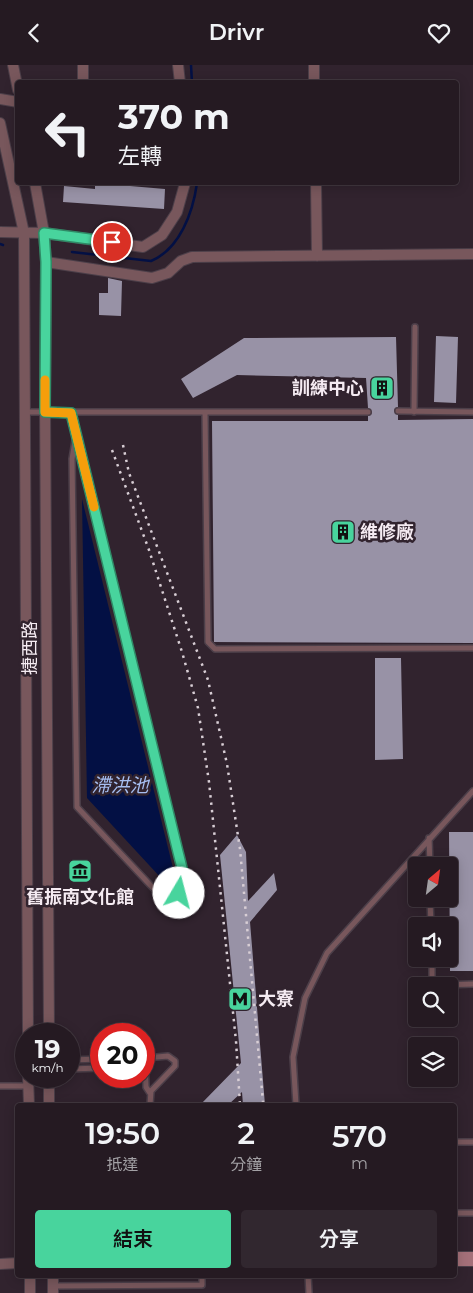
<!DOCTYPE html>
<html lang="zh-TW">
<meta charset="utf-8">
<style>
body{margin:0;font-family:Montserrat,"Noto Sans TC",sans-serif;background:#31272f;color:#f1f3f6;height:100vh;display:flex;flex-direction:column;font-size:19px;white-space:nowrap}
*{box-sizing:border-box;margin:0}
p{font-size:16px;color:#a3a1a5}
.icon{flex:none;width:28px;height:28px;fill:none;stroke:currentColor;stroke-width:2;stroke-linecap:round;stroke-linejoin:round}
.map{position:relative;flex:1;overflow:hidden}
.panel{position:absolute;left:15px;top:1038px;width:442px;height:175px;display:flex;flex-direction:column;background:#251a22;border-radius:5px;box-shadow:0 2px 12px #0003,0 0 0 1px #423840}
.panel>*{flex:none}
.banner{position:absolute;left:15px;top:15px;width:444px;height:105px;border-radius:5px;box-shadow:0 2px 12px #0003,0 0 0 1px #423840;background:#251a22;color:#f1f3f6;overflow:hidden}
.needle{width:32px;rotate:29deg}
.buttons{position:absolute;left:408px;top:792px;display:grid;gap:10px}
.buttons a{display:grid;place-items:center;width:50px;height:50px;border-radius:5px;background:#251a22;box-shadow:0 2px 12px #0003,0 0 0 1px #423840;font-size:25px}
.speed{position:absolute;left:15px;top:958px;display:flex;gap:10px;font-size:25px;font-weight:700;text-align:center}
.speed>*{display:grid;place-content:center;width:65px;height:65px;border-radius:50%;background:#251a22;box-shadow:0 2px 12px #0003,0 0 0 1px #423840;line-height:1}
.speed small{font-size:12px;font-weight:400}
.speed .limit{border:8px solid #d22;background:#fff;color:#111}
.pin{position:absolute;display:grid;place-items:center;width:42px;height:42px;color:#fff;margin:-21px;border:2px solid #fff;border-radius:50%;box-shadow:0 1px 5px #0007}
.me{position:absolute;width:55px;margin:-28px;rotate:8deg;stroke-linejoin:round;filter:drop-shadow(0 0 4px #0008)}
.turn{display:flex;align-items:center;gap:18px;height:105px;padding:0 20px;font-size:22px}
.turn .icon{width:65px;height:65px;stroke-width:2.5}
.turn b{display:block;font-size:35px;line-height:42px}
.eta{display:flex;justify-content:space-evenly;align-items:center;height:85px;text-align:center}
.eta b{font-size:30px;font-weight:600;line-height:35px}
.cta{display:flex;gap:10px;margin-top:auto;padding:10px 20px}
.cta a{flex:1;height:58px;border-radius:5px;background:#48d49d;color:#111;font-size:20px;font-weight:600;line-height:58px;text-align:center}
.cta a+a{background:#31272f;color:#f1f3f6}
header{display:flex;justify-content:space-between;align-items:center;height:65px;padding:0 20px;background:#251a22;font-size:22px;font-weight:600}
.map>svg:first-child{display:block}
</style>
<header><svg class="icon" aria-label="back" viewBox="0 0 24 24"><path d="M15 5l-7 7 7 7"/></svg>Drivr<svg class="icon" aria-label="heart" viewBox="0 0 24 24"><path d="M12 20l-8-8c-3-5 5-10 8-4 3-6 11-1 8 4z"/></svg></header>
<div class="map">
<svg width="473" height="1228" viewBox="0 0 473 1228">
<rect width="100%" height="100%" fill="#31232e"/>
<path fill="#031044" d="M82 434 174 807 161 813 87 733Z"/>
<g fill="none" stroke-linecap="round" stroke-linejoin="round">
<path stroke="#031044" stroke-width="2.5" d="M191 0 192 18
M0 179 3 180
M72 187 151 196C180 184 193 147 197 118"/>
</g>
<path fill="#9892a6" d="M95 118 165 124 164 144 63 137 64 121 95 124Z
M108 213 122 216 121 251 99 250V228H108Z
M436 271 458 272 456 338 434 337Z
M396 272 398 342 395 343 394 346 398 350V355L473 354V578L214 577 212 356H368V351L371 350 372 347 368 343 366 313 237 310 193 333 181 314 244 273Z
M375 593H401L403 694 375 695Z
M449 767H473V906H450Z
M237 770 246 787 248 836 274 808 277 825 250 857 265 1040H243L242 1027 228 1040H200L241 998 220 790Z"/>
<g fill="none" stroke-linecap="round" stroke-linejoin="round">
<g stroke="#4c3f49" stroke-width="8">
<path id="lane" d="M398 346 473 347
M25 347H368
M414 347 415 262
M71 348 185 815 179 828 168 833 153 823 77 742 72 394 76 370
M205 348 208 577 215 584 473 583
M429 773 430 801
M430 834 431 861
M432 894V916L443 920 473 919
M69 995 101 994
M69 1004 101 1003
M0 1021H29
M150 1040 151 1026 175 1001V996L168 991 145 993 146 1022 150 1028
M296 1040 293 992 305 933 327 888 473 726
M455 1077H473
M455 1148H473
M308 1210 309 1228
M53 1221 202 1220V1210"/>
</g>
<g stroke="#4c3f49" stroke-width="12">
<path id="street" d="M13 0 18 25
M178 0 180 18
M314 0V18
M83 18V0
M0 34 18 37
M0 58 24 168 28 969
M35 118 44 168 46 197 45 339 49 969
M316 118 317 191
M0 167 44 168 143 182 162 170 177 147 185 118
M46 197 152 213 168 208 181 196 192 192 473 189
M28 1011 29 1040
M49 1011V1040
M0 1199 18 1198
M30 1210V1228
M53 1210V1228"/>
</g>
<g stroke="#4c3f49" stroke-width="16">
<path id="secondary" d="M455 1194H473"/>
</g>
<use href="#lane" stroke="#78575c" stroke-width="5"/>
<use href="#street" stroke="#78575c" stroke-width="10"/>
<use href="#secondary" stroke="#a47079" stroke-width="14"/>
<path stroke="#d8ced5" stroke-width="2.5" stroke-dasharray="2.5 5" stroke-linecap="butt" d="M123 380 129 408 208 615 227 699 240 784 263 1037
M112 385 149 485 182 587 198 643 209 717 236 976 240 1040"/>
</g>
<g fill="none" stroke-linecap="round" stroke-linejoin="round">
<g stroke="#2f8a66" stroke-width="12">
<path id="route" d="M112 177 44 168 46 197 45 347 71 348 178 787 185 815 179 828"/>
</g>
<use href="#route" stroke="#48d49d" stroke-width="9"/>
<path stroke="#f59e0b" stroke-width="9" d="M45 315V347L71 348 94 442"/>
</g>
<defs>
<g id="building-square" transform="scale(1.25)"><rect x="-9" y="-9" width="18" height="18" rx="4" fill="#48d49d" stroke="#31232e"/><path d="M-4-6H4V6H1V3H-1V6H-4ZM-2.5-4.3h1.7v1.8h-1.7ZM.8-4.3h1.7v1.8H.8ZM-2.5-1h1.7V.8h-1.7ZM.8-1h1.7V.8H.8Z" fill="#111"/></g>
<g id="museum-square" transform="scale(1.25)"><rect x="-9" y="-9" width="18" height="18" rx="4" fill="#48d49d" stroke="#31232e"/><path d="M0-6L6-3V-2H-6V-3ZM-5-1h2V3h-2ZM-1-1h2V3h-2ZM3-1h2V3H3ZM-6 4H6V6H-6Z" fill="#111"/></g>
<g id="metro-square" transform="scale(1.25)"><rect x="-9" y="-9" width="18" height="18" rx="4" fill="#48d49d" stroke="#31232e"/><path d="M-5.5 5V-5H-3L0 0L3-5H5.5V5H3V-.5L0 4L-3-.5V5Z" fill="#111"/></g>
</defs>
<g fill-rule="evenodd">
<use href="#building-square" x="382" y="323"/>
<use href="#building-square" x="343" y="467"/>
<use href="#museum-square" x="80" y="806"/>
<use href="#metro-square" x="240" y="934"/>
</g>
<g text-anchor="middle" stroke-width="5" stroke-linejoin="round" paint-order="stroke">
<g font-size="18" font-weight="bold" fill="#f5ebf2" stroke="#31232e" text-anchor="start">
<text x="364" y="329" text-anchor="end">訓練中心</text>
<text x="360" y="473">維修廠</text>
<text x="80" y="838" text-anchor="middle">舊振南文化館</text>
<text x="258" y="940">大寮</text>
</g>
<g font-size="18" fill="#f5ebf2" stroke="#31232e">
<text transform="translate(30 583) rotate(-90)" y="6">捷西路</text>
</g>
<g font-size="19" font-style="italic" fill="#a6bef1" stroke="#31232e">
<text x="120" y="727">滯洪池</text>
</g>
</g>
</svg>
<div class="buttons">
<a><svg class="needle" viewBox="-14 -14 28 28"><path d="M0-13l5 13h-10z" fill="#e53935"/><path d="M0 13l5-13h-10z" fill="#a3a1a5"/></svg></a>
<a><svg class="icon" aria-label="sound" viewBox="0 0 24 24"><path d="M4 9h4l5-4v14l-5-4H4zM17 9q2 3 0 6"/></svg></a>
<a><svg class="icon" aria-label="search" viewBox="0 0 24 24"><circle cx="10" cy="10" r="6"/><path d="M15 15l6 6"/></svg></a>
<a><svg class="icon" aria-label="layers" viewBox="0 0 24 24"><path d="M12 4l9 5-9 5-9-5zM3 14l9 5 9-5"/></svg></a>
</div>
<div class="speed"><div>19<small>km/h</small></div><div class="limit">20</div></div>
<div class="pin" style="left:112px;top:177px;background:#d93025"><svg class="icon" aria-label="arrive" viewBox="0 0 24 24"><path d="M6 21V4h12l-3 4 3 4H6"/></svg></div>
<svg class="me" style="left:179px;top:828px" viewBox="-20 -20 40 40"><circle r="19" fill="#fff"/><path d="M0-13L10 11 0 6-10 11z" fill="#48d49d"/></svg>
<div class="banner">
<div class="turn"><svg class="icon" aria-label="left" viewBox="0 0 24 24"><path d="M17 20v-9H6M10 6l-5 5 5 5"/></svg><div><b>370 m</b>左轉</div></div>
</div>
<section class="panel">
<div class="eta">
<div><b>19:50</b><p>抵達</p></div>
<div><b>2</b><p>分鐘</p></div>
<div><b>570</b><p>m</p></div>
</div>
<div class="cta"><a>結束</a><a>分享</a></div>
</section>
</div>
